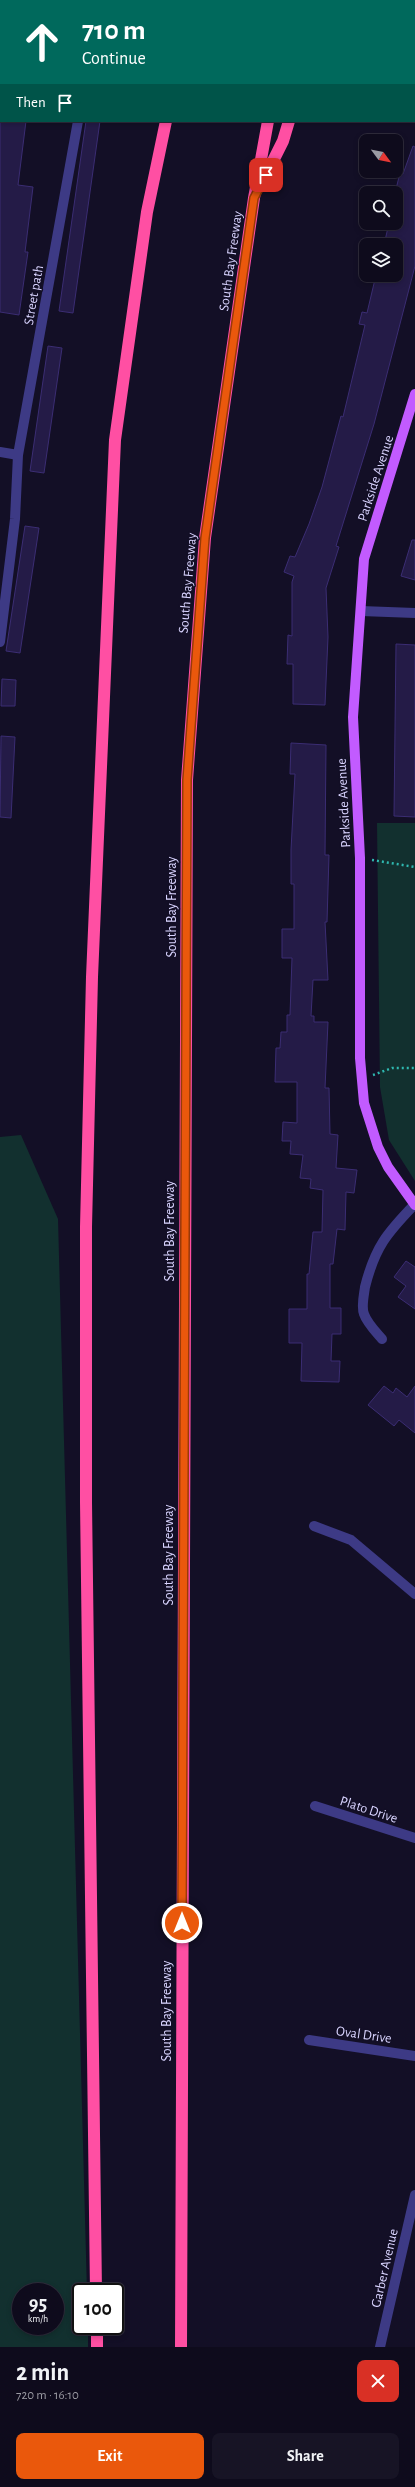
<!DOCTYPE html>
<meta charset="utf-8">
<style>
body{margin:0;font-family:"Alegreya Sans",sans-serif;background:#171425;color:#f1f3f6;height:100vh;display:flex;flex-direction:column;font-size:15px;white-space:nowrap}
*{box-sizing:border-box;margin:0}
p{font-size:13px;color:#9b9ba3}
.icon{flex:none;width:22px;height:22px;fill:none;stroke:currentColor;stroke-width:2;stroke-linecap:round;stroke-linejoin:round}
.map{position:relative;height:2347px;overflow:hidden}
.sheet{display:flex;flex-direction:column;background:#0e0b1c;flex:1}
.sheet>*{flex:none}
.hud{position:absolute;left:0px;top:0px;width:415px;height:122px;box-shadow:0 2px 6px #0003,0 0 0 1px #2e2b3b;background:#00695c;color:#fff;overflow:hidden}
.needle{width:26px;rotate:122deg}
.buttons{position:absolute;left:359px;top:134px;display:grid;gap:8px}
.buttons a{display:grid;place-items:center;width:44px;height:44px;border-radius:8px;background:#0e0b1c;box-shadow:0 2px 6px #0003,0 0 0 1px #2e2b3b;font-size:20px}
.speed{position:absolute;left:12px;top:2283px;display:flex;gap:8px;font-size:20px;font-weight:700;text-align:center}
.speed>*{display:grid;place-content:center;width:52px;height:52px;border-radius:50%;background:#0e0b1c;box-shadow:0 2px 6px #0003,0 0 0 1px #2e2b3b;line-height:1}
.speed small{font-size:10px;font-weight:400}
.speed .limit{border:2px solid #111;border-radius:6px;background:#fff;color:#111}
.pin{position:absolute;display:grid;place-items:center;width:34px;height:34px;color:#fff;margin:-17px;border-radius:8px;box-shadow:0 2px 6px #0006}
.me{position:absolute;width:44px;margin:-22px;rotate:0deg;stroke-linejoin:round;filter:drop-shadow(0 0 3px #0008)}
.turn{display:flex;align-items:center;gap:14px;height:84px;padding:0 16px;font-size:18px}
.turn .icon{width:52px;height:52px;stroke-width:2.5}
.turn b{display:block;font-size:28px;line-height:34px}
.then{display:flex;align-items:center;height:38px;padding:0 16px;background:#0003;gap:8px;font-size:15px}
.round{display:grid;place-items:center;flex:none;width:42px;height:42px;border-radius:8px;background:#171425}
.head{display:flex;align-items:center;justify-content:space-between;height:68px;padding:0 16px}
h1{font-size:24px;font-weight:700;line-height:30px}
.cta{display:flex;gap:8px;margin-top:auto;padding:8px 16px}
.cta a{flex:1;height:46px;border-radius:8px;background:#ea580c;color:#fff;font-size:16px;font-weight:700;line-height:46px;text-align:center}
.cta a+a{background:#171425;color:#f1f3f6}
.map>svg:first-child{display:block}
</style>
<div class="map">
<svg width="415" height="2347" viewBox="0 0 415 2347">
<rect width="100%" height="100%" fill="#130f26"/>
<path fill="#12302f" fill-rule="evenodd" d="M377 823H415V1181L389 1140 380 1087Z
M21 1135 58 1219 87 2292H81V2326H88V2347H0V1137ZM21 2292H55V2326H21Z"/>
<path fill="#241b47" stroke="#3b2d73" d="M0 121H26L18 185 33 187 25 252H28L19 315 0 312Z
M86 121H100L73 313 59 311Z
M413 146 415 147V266L374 424 336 546 339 547 326 588 328 637 325 705 293 704V664H287L288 635 292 636V582L294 576 284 572 290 556 295 557 309 524 322 487 341 416 343 417 365 325 359 324 362 312 367 313 376 275H396V245H384L389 223H396V189L400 173 403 174Z
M48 346 62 348 44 473 30 471Z
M25 526 39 528 20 653 6 651Z
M412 540H415V580L401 576Z
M396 644 415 645V817L394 816Z
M2 679 16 680 15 706H1Z
M1 736 15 737 11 818 0 817Z
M291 743 326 745 325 855H329L327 922H325L328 980H313L311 1016H314V1022H328L325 1088H329L330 1134 338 1135 336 1168 357 1170 354 1193 346 1192 345 1230 337 1229 333 1264H330V1308H341V1334H332L331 1361H340L339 1382 301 1381 302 1343H289V1309H307V1274H309L313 1232H322L323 1190 310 1188 311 1179 300 1178 303 1155 290 1154 291 1141H282L283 1122 297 1123V1082H275L276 1048H280L281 1032H287V1015H290L292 958H282V929H294V884H291V850L295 774H290Z
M406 1261 415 1267V1309L398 1297 406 1286 394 1277Z
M384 1386 393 1393 396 1388 407 1397 415 1386V1433L399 1420 394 1426 368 1405Z"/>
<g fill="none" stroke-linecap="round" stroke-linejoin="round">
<path stroke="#2fb8b0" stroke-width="2.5" stroke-dasharray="2 3" stroke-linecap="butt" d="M372 860 415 867
M373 1075 392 1068H415"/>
<path stroke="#3d3a85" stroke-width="10" d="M100 1V0
M0 452 18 455
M361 611 415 613
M0 642 15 519 18 455 78 121
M382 1339C376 1332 367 1323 364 1314 361 1307 364 1295 365 1287 375 1247 387 1233 415 1204
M314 1526 351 1540 415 1594
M315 1806 415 1838
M309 2040 415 2056
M380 2347 415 2195"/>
<path stroke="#c25bff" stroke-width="10" d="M415 394 364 559 353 717 360 858V1058L364 1103 378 1147 388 1167 415 1205"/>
<path stroke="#ff4fa3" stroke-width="12" d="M171 1V0
M191 1V0
M292 1V0
M327 1V0
M261 185 283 141 289 121
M96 2292 86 1502V1227L92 977 115 440 147 212 166 121
M97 2326V2347
M181 2347 187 780 205 538 254 198 268 121"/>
</g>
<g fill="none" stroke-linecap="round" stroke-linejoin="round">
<g stroke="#983908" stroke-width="10">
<path id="route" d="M182 1923 187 780 205 538 254 198 266 175"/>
</g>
<use href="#route" stroke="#ea580c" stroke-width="7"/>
</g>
<g text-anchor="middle" stroke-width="3" stroke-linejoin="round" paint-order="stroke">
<g font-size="14" fill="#d9d4ff" stroke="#130f26">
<text transform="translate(230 261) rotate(-82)" y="5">South Bay Freeway</text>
<text transform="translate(33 295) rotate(-80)" y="5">Street path</text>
<text transform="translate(375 478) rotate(-72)" y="5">Parkside Avenue</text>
<text transform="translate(187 583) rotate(-85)" y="5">South Bay Freeway</text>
<text transform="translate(343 803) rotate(-93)" y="5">Parkside Avenue</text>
<text transform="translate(171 907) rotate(-90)" y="5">South Bay Freeway</text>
<text transform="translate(169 1231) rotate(-90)" y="5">South Bay Freeway</text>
<text transform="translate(168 1555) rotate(-90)" y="5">South Bay Freeway</text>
<text transform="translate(369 1809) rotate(18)" y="5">Plato Drive</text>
<text transform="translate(166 2011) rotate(-90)" y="5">South Bay Freeway</text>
<text transform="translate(364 2034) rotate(8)" y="5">Oval Drive</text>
<text transform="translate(384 2268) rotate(-77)" y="5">Garber Avenue</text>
</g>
</g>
</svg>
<div class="buttons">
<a><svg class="needle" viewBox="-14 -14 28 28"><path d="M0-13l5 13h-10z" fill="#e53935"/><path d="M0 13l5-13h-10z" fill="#9b9ba3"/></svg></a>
<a><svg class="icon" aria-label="search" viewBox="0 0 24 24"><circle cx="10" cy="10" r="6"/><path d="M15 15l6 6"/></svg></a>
<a><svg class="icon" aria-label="layers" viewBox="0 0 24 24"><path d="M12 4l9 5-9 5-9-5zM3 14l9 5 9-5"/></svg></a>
</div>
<div class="speed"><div>95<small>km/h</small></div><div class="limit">100</div></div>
<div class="pin" style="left:266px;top:175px;background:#d93025"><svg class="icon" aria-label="arrive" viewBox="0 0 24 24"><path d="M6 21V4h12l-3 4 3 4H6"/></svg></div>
<svg class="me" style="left:182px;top:1923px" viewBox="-20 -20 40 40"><circle r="17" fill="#ea580c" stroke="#fff" stroke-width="3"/><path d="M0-11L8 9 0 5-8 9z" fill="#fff"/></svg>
<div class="hud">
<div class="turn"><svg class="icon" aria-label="ahead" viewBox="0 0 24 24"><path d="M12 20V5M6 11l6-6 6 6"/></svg><div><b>710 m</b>Continue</div></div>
<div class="then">Then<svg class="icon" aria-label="arrive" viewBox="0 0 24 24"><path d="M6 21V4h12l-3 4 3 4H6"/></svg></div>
</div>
</div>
<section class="sheet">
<div class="head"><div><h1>2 min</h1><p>720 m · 16:10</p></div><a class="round" style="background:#d93025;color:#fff"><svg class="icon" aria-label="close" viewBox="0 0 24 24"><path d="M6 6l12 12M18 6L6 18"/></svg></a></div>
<div class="cta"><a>Exit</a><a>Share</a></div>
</section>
